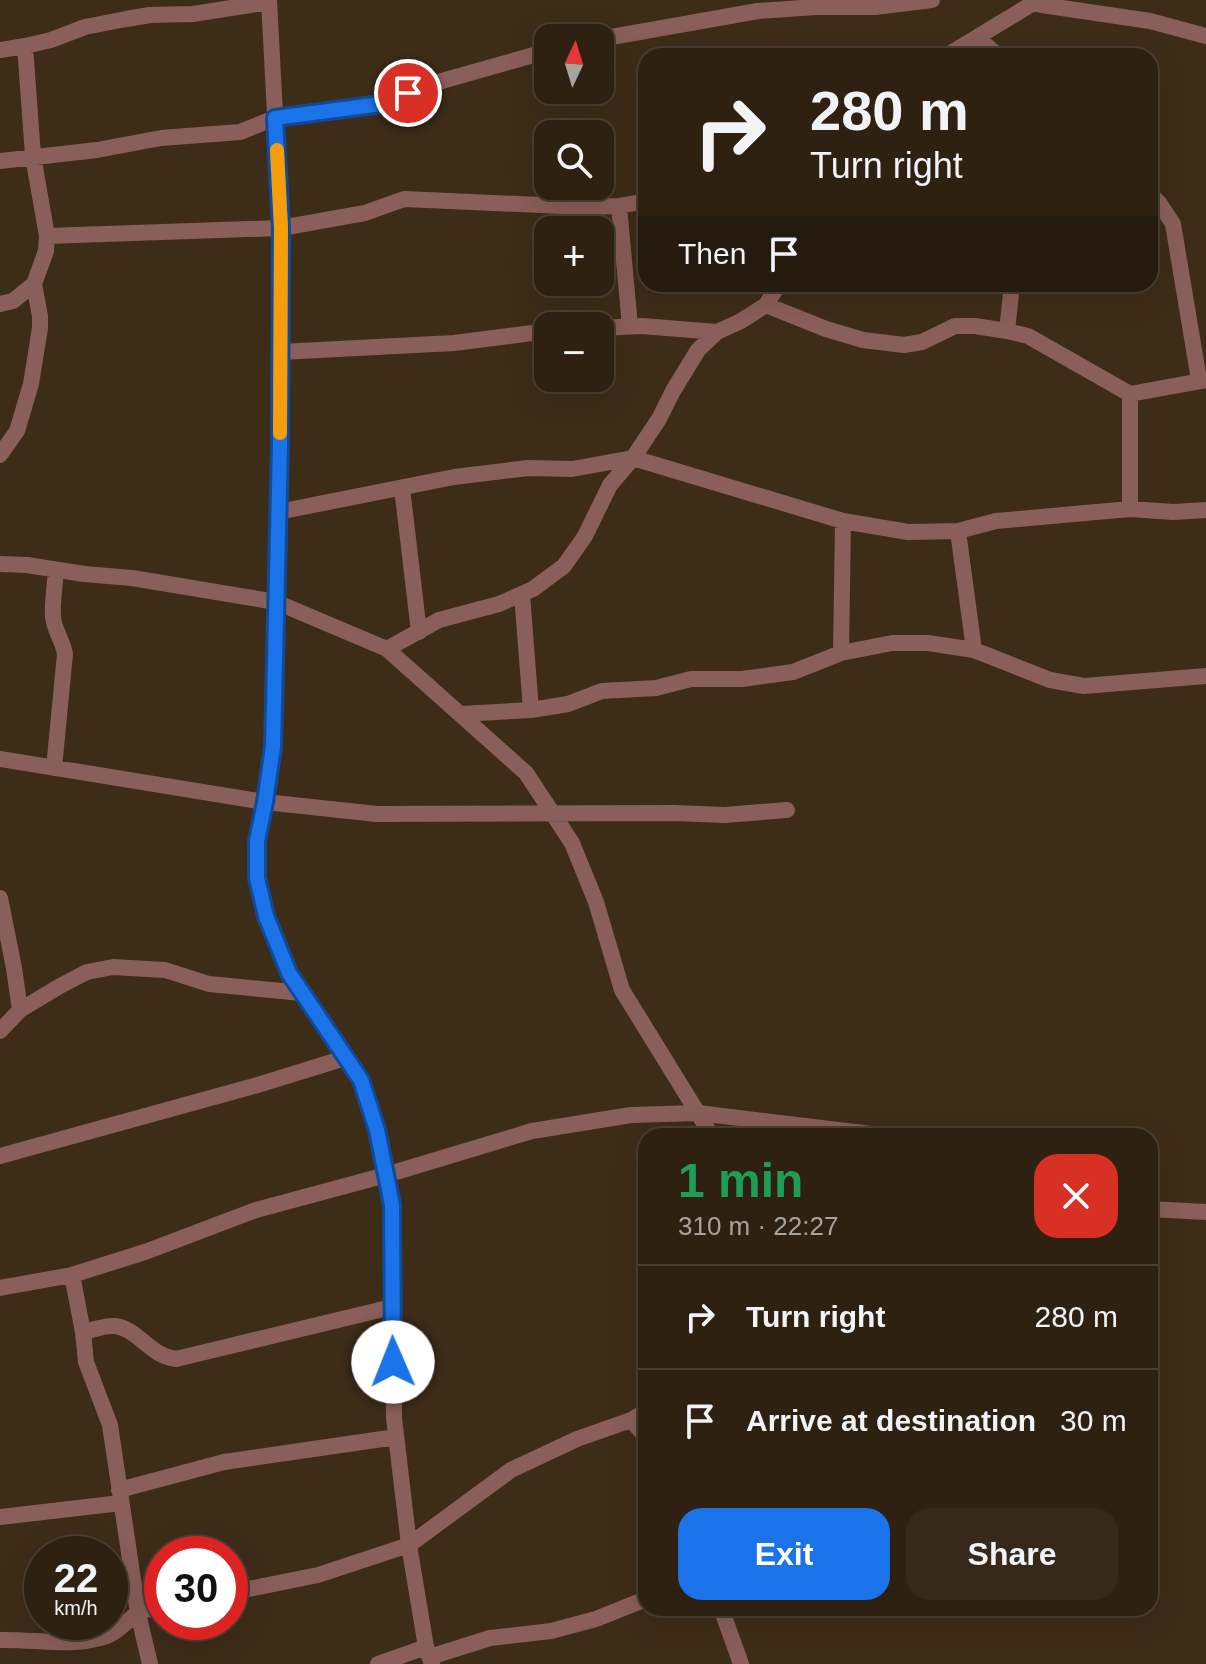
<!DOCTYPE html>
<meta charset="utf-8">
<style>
body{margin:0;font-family:Helvetica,sans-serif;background:#36291b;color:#f1f3f6;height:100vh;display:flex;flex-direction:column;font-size:30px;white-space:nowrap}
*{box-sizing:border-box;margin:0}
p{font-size:26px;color:#a7a39f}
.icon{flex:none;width:44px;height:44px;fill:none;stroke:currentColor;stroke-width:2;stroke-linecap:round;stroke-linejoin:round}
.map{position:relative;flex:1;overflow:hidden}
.side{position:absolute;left:638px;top:1128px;width:520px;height:488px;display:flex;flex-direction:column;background:#2e2112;border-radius:24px;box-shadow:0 8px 32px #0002,0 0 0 2px #493e32}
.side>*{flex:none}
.hud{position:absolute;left:638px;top:48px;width:520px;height:244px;border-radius:24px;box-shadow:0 8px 32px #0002,0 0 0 2px #493e32;background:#2e2112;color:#f1f3f6;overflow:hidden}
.needle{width:52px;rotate:4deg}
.fabs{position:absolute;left:534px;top:24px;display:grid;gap:16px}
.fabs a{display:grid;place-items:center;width:80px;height:80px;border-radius:16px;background:#2e2112;box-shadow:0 8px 32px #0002,0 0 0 2px #493e32;font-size:40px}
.speed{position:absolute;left:24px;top:1536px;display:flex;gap:16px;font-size:40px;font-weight:700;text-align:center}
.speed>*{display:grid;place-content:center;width:104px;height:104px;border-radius:50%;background:#2e2112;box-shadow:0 8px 32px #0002,0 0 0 2px #493e32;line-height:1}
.speed small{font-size:20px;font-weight:400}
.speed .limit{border:12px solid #d22;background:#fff;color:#111}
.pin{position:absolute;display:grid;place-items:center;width:68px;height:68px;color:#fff;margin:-34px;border:4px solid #fff;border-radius:50%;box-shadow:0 2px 8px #0007}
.me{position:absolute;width:88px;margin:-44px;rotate:359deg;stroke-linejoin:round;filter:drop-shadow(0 0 6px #0008)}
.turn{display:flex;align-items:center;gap:28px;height:168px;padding:0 40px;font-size:36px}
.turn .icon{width:104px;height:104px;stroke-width:2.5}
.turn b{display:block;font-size:56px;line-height:68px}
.then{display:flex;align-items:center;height:76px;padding:0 40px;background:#0003;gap:16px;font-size:30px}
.round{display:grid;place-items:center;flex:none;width:84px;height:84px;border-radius:24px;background:#36291b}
.summary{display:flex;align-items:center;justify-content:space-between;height:136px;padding:0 40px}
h1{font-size:48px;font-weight:700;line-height:60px;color:#1e9e55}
.action{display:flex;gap:16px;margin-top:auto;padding:16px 40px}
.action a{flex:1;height:92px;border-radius:24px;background:#1a73e8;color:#fff;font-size:32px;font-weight:700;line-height:92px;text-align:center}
.action a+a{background:#36291b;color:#f1f3f6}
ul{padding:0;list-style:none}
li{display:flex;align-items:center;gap:24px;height:104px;padding:0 40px;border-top:2px solid #493e32}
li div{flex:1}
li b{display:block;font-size:30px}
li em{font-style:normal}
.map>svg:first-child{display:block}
</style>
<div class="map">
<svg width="1206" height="1664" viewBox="0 0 1206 1664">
<rect width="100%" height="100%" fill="#3d2c18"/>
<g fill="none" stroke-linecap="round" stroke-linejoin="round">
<path stroke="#8a5e5a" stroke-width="16" d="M269 0 281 228 280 446 273 747 265 802 257 841V878L266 916 289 973 361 1080 377 1130 392 1205 394 1418 409 1545 426 1647 432 1664
M1030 0 1042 5 1150 21 1206 36
M977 37 998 56
M600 39 758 11 817 7H875L932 0
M0 50 25 46 51 40 85 27 126 19 150 15 193 14 269 2
M946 56 1035 2
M0 161 97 150 161 138 240 132 275 118 381 104 431 84 548 51
M1150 194 1160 204 1173 224 1199 380
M619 206 630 326
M47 236 281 228 365 213 404 199 585 207 619 206 646 201
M0 304 13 301 34 284 46 251 47 236 33 156 25 46
M766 305 826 329 863 340 904 345 922 342 955 326H975L1007 331 1028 336 1130 394 1206 380
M600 328 642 326 717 332
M1007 331 1012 284
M280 352 454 343 548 331
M0 455 17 431 31 384 40 328V316L34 284
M402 488 419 632
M1130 509V394
M278 512 454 477 528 468 572 469 633 458 843 521 908 532 958 531 996 521 1130 509 1173 512 1206 510
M958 531 974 650
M0 564 27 565 84 574 132 578 276 602 387 649 526 773 572 843 596 902 622 990 712 1136
M522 594 531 710
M387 649 439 620 499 604 533 589 564 566 585 536 610 485 633 458 659 419 673 391 698 350 717 332 741 321 766 305 779 284
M841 653 843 521
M461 714 531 710 568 704 602 691 656 688 691 679H742L793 672 841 653 892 643H928L974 650 1050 680 1084 686 1206 676
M0 759 265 802 377 814 674 813 725 815 787 810
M54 768 65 654C63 641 54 630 53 617 52 602 55 585 56 570
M0 898 14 968 20 1010
M0 1031 20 1010 60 986 87 972 113 967 165 970 209 984 302 993
M0 1156 254 1086 345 1058
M1150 1209 1206 1212
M72 1275 83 1332 86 1362 110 1425 138 1613 150 1664
M0 1288 72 1275 145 1252 256 1210 386 1175 532 1131 631 1115 698 1113 888 1136
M83 1332C93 1330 105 1325 115 1326 139 1329 148 1355 176 1359L392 1307
M631 1420 646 1437
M119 1490 224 1462 396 1437
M0 1517 121 1503
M230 1591 254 1588 318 1575 409 1545 511 1470 577 1439 631 1420 646 1411
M721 1608 741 1664
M0 1640C35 1639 73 1648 107 1636 120 1631 127 1620 138 1613 144 1609 155 1608 162 1606
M430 1657 490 1638 551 1631 596 1619 646 1599
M378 1664 426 1647"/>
</g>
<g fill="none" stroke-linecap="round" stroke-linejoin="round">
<g stroke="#114b97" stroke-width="20">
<path id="route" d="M393 1362 392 1205 377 1130 361 1080 289 973 266 916 257 878V841L265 802 273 747 280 446 281 228 275 118 381 104 408 93"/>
</g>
<use href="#route" stroke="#1a73e8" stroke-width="14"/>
<path stroke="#f59e0b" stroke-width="14" d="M277 150 281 228 280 433"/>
</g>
</svg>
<div class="fabs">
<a><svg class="needle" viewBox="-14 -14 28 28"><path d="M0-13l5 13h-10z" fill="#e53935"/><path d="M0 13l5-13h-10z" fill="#a7a39f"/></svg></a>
<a><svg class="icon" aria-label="search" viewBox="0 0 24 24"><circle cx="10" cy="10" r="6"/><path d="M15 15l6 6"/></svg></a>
<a>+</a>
<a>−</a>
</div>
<div class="speed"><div>22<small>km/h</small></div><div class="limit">30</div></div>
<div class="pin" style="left:408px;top:93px;background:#d93025"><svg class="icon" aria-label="arrive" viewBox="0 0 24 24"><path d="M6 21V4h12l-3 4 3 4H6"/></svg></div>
<svg class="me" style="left:393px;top:1362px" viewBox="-20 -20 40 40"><circle r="19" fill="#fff"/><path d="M0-13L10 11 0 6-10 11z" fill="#1a73e8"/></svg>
<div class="hud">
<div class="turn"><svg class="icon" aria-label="right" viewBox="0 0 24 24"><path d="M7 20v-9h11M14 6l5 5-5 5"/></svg><div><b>280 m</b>Turn right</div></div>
<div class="then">Then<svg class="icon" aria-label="arrive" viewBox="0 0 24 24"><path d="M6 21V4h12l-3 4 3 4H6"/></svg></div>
</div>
<section class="side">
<div class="summary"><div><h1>1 min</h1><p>310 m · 22:27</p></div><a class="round" style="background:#d93025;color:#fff"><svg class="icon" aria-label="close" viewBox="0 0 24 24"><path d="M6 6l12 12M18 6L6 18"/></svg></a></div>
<ul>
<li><svg class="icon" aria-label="right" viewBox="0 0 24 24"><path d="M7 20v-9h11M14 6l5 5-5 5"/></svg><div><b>Turn right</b></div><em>280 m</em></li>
<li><svg class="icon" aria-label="arrive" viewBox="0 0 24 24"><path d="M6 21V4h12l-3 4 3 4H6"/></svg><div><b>Arrive at destination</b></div><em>30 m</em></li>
</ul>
<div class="action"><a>Exit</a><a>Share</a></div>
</section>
</div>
